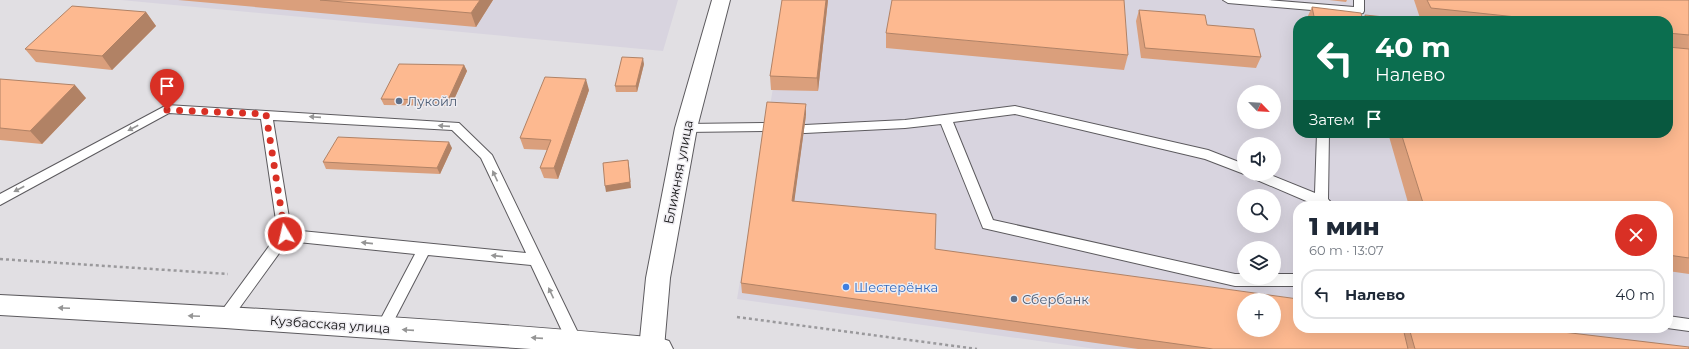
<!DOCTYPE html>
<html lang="ru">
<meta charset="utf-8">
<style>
body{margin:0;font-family:Montserrat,sans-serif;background:#f6f6f7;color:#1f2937;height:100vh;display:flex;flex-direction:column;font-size:15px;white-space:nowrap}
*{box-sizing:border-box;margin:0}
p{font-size:13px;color:#747a83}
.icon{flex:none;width:22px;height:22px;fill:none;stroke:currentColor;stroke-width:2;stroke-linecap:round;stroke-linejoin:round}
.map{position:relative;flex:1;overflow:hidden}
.drawer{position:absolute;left:1293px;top:201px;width:380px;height:132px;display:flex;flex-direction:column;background:#fff;border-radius:16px;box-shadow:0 4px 16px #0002}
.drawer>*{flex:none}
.banner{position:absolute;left:1293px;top:16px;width:380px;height:122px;border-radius:16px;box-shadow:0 4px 16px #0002;background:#0b6e4f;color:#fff;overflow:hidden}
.needle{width:26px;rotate:115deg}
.buttons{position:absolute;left:1237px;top:85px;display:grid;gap:8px}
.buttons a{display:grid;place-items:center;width:44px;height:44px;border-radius:50%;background:#fff;box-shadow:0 4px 16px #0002;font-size:20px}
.pin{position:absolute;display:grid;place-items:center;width:34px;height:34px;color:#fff;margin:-41px -17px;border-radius:50% 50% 50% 0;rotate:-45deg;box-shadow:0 0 4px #0007}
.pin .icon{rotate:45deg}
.me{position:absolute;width:44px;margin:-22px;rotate:351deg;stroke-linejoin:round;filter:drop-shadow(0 0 3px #0008)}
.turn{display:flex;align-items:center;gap:14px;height:84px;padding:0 16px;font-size:18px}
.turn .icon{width:52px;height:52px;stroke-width:2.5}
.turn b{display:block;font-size:28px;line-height:34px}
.then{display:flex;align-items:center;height:38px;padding:0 16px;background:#0003;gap:8px;font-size:15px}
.round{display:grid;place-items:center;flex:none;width:42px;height:42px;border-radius:21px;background:#f6f6f7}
.headline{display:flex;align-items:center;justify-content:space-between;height:68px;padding:0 16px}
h1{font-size:24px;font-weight:800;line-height:30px}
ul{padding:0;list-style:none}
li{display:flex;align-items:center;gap:12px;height:50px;margin:0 8px 6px;padding:0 8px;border:2px solid #e0e1e3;border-radius:16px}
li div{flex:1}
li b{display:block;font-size:15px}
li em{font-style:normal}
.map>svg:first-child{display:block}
</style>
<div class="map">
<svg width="1689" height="349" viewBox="0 0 1689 349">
<rect width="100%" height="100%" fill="#e1dfe3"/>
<path fill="#d8d4df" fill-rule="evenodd" d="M121 0H678L663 51Z
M788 0H1689V349H1096L737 299ZM1298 21H1668V133H1298ZM1244 92H1274V122H1244ZM1244 144H1274V174H1244ZM1244 196H1274V226H1244ZM1298 206H1668V328H1298ZM1244 248H1274V278H1244ZM1244 300H1274V330H1244Z"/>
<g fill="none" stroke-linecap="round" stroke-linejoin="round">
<g stroke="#5c5a5e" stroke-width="2">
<path id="lane" d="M1223 0H1268L1354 7V0H1364V11L1363 13 1359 14 1228 3Z
M167 105 459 123 492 155 582 341 579 346 574 347 569 346 531 265 428 255 388 332 383 334 378 332 376 328 415 254 288 241 230 321 225 323 220 321 218 317 220 313 278 234 261 119 169 113 0 205V194ZM273 120 452 130 481 158 526 253 291 230Z
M1015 106 1208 150 1244 164V174L1205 159 1015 114 953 122 993 220 1235 274H1244V278H1274V274H1298V286H1235L983 228 941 124 905 128 805 133 768 131 686 132 682 131 680 128 682 125 686 124 768 123 805 125 905 120Z
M1317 133H1329L1328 199 1334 206H1318L1250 177 1249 174H1268L1315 193Z
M1668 316 1689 319V331L1667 328Z"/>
</g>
<g stroke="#5c5a5e" stroke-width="2">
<path id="street" d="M712 0H730L697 128 670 278 664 348 639 349 646 278 675 128Z"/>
</g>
<g stroke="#5c5a5e" stroke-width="2">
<path id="primary" d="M0 295C220 306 440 318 660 338L669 341 673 349H531L225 328 0 315Z"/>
</g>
<path stroke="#9a999c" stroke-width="2.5" stroke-dasharray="3 3" stroke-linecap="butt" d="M0 259 228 274
M737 317 977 349"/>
<use href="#lane" fill="#fff" fill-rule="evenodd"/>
<use href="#street" fill="#fff" fill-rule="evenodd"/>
<use href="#primary" fill="#fff" fill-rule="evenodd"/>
</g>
<path fill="#da9f7c" d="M178 0H493L476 27Z
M828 0 818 91 771 90 770 76Z
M1329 0H1347L1346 2Z
M1414 0H1689V274L1668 271V206H1409L1388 133H1668V21H1308L1307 18 1312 7 1363 19 1365 15 1421 21Z
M1139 10 1207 25 1261 57 1256 68 1141 58 1136 21Z
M146 12 156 26 112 70 36 62 25 49Z
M886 33 1128 55 1124 70 886 48Z
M644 64 637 92H616L615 86Z
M464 65 467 71 451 106 384 105 381 99Z
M0 79 86 98 42 144 0 140Z
M589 90 558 179 544 178 540 168 547 150 524 149 520 138Z
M806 115 794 201 935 249 1298 328H1529L1689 349H1138L742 293 741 283Z
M452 148 440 174 326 169 323 162Z"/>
<path fill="#b18265" d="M480 0H493L476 27 471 13Z
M826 0H828L818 91 817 78Z
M146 12 156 26 112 70 102 56Z
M643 58 644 64 637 92 636 86Z
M464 65 467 71 451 106 448 100Z
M586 79 589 90 558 179 554 168Z
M75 85 86 98 42 144 30 131Z
M806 104V115L793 211 792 201Z
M449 142 452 148 440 174 437 168Z
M628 160 629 166 631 188 606 192 605 186Z"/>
<path fill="#fdb990" stroke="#b18265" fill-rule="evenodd" d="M320 0H480L471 13Z
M782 0H826L817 78 770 76Z
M892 0H1124L1128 55 886 33Z
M1427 0H1689V35L1668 33V21H1554L1431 8Z
M72 6 146 12 102 56 25 49Z
M1312 7 1361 13 1363 21H1315Z
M1139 10 1205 15 1207 25 1254 29 1261 57 1145 48Z
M1365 15 1423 21H1367Z
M1668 47 1689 49V258L1668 255V206H1424L1401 133H1668Z
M622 57 643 58 636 86H615Z
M399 64 464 65 448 100 381 99Z
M545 77 586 79 554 168H540L551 140 520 138Z
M0 79 75 85 30 131 0 128Z
M767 102 806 104 792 201 936 214 935 249 1298 299V328H1403L1408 349H1213L741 283ZM1244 300H1274V330H1244Z
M338 137 449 142 437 168 323 162Z
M628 160 630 182 605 186 603 163Z
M1409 328H1529L1689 347V349H1415Z"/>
<defs><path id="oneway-solid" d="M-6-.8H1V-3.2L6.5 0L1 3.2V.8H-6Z"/></defs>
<g fill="#959595">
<use href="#oneway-solid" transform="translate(315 117) rotate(-176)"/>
<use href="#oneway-solid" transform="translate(444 126) rotate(-176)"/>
<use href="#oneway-solid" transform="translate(133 128) rotate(152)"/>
<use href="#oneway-solid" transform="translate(495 176) rotate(-115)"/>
<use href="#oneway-solid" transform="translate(19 189) rotate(152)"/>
<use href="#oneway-solid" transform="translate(367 243) rotate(-174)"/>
<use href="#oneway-solid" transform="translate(497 256) rotate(-174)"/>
<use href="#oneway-solid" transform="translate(551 293) rotate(-115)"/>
<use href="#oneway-solid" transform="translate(64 308) rotate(-177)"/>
<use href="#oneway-solid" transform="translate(194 316) rotate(-177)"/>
<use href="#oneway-solid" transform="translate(408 330) rotate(-176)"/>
<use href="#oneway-solid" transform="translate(537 338) rotate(-176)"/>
</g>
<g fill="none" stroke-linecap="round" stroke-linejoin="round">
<path stroke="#d93025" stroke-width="7" stroke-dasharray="0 12.6" d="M167 110 266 114 285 234"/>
</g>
<g fill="#5c6f8a" stroke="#eeecf1" stroke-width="1.5">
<circle cx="399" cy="101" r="4"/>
<circle cx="1014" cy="299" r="4"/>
</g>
<circle fill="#3f7fe0" stroke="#eeecf1" stroke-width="1.5" cx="846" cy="287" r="4"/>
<g text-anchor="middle" stroke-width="3" stroke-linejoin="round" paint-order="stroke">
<g font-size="13" fill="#4e5e75" stroke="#eeecf1" text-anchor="start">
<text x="407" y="106">Лукойл</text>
<text x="1022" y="304">Сбербанк</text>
</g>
<g font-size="13" fill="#131314" stroke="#eeecf1">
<text transform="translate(678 172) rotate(-79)" y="5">Ближняя улица</text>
<text transform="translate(330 324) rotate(4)" y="5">Кузбасская улица</text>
</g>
<g font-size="13" fill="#366cbe" stroke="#eeecf1" text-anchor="start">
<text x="854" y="292">Шестерёнка</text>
</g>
</g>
</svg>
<div class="buttons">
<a><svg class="needle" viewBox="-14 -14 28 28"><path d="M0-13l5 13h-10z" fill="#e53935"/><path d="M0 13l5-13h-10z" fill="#747a83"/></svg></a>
<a><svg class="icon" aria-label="sound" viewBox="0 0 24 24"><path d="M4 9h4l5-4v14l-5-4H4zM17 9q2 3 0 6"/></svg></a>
<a><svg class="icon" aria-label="search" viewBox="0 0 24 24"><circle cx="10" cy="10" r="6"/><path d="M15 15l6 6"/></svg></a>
<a><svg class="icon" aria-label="layers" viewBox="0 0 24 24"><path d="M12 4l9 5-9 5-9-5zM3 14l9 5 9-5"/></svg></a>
<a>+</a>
</div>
<div class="pin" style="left:167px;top:110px;background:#d93025"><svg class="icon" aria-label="arrive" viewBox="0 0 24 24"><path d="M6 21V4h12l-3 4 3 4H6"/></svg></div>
<svg class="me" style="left:285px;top:234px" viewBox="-20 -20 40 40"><circle r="17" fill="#d93025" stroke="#fff" stroke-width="3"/><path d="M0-11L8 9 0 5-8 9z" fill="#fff"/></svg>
<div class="banner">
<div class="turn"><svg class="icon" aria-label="left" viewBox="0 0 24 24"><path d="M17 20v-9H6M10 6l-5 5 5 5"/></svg><div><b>40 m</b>Налево</div></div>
<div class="then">Затем<svg class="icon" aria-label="arrive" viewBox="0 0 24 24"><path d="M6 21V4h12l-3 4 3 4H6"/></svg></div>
</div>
<section class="drawer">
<div class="headline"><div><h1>1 мин</h1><p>60 m · 13:07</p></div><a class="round" style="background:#d93025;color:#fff"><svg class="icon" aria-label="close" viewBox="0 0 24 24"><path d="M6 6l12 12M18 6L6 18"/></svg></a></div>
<ul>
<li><svg class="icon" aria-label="left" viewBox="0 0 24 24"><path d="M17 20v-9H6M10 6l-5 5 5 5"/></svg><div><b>Налево</b></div><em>40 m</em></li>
</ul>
</section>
</div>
